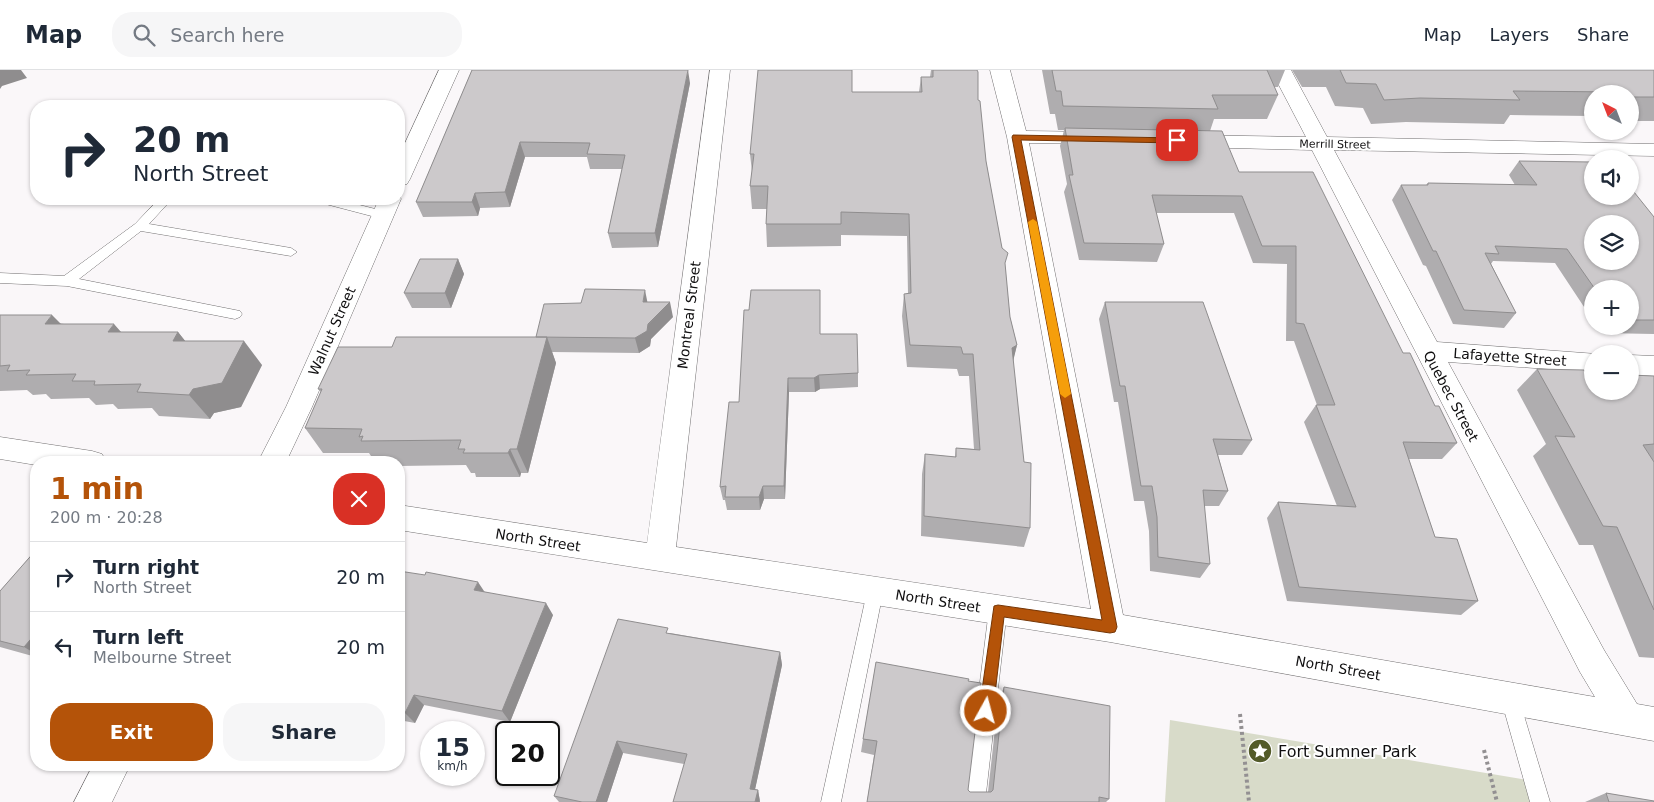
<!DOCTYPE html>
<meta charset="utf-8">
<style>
body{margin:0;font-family:"DejaVu Sans",sans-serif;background:#f6f6f7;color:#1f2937;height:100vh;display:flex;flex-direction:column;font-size:19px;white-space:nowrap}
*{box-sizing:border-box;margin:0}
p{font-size:16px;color:#747a83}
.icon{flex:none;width:28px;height:28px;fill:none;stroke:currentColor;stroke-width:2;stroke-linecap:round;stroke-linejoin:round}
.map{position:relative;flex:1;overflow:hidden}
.details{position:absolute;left:30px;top:386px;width:375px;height:315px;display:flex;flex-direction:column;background:#fff;border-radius:20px;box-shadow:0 1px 4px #0004}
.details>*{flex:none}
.hud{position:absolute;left:30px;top:30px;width:375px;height:105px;border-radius:20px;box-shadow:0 1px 4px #0004;background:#fff;color:#1f2937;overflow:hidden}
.needle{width:32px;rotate:318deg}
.controls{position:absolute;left:1584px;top:15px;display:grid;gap:10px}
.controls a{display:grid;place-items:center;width:55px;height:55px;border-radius:50%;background:#fff;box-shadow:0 1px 4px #0004;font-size:25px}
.speed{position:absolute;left:420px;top:651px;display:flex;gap:10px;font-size:25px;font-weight:700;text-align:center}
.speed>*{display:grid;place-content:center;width:65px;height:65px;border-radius:50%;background:#fff;box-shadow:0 1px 4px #0004;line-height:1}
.speed small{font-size:12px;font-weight:400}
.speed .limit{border:2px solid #111;border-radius:8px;background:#fff;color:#111}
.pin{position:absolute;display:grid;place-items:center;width:42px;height:42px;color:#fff;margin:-21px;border-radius:10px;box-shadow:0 2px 8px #0006}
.me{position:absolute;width:55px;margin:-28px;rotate:7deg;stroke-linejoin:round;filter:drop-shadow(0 0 4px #0008)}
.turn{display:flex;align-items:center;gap:18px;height:105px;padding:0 20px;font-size:22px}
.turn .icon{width:65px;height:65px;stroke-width:2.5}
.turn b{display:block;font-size:35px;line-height:42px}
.round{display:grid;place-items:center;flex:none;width:52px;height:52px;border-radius:20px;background:#f6f6f7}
.headline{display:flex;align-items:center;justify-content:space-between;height:85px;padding:0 20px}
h1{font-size:30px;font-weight:800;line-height:38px;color:#b45309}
.button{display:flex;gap:10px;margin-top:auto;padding:10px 20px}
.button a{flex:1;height:58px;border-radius:20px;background:#b45309;color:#fff;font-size:20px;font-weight:800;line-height:58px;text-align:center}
.button a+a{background:#f6f6f7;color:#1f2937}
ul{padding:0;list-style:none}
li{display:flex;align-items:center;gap:15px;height:70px;padding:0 20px;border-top:1px solid #e0e1e3}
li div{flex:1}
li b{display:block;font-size:19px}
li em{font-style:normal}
header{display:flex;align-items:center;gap:30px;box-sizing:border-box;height:70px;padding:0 25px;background:#fff;border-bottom:1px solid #e0e1e3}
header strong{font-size:24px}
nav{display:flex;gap:28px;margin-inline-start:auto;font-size:18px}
.search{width:350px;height:45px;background:#f6f6f7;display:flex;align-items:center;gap:12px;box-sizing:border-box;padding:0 18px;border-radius:20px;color:#747a83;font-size:19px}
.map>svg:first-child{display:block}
</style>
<header>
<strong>Map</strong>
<div class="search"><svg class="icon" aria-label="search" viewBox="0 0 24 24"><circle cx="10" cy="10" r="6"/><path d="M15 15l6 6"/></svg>Search here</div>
<nav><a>Map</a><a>Layers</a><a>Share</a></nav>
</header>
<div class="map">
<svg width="1654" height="732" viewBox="0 0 1654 732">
<rect width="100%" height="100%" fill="#faf7f9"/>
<path fill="#d8dbc9" d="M1170 650 1534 711 1540 732H1165Z"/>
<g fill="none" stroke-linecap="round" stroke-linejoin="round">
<g stroke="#727071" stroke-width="1">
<path id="lane" d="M159 129H172L149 154 291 178 297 182 291 186 141 161 79 209 240 241 242 244 240 247 235 249 67 216 0 213V203L64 206 135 154Z
M316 129H336L387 142 389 145 383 149 318 132Z
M875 514 881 517 883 522 841 732H821L867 522 869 517Z
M998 532 1004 534 1007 540 985 732H965L989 540 992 534Z
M1510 620 1516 623 1519 629 1550 732H1530L1501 629 1504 623Z"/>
</g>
<g stroke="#727071" stroke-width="1">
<path id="street" d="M439 0H459L410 109 407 114 399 116V86Z
M710 0H730L676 477 1091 539 1007 67 990 0H1010L1026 61 1100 62 1107 64 1110 68 1107 72 1100 74 1029 73 1123 545 1595 627 1580 602 1312 80 1188 77 1181 75 1178 71 1181 67 1188 65 1306 67 1271 0H1291L1327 67 1654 74V86L1334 80 1437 272 1597 284H1592V302L1448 292 1604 580 1637 634 1654 637V671L1110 572 399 460V435L647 473Z
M399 125 401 129 312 337 286 392H258L286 337 379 129H399Z
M1630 285 1654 286V306L1630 305Z
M0 367 92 381 102 384 106 392H36V395L0 389Z
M93 695H130L112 732H74Z"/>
</g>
<path stroke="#939092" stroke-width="4" stroke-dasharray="3 3" stroke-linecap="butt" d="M1240 644 1249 732
M1484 680 1497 732"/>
<use href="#lane" fill="#fff" fill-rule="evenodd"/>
<use href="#street" fill="#fff" fill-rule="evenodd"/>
</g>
<path fill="#afadaf" d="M472 0 690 13 658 177 612 178 608 163 622 99H590L587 87H525L510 137 480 138 478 146 423 147 416 132Z
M931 0H977L978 30 986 91 1005 196 1010 247 1017 275 1013 290 1030 458 1024 477 921 466 922 404 925 384 955 387 956 378 974 379 969 306H959L957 299 907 297 902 246 904 224H908L907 166 841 165V176L767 177 766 154 767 139H752L750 116 752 102 750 84 919 22 921 7H930Z
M1042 0H1285L1278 17H1274L1278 25 1267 49H1214L1210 61 1239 102 1403 283 1457 373 1442 389H1409L1435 467 1478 531 1461 545 1287 531 1267 448 1278 432 1337 436 1304 352 1316 335H1317L1294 271H1286L1287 194 1253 193 1234 143H1156L1164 174 1157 192 1079 190 1064 122 1067 114 1060 76 1064 60H1058L1055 44H1050Z
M1292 0H1654V51H1630V24H1592V46L1510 45 1504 54 1406 52 1371 54 1363 38 1335 36 1326 17H1302Z
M1519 91 1654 147V264L1602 263 1597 256H1630V219H1592V249L1555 193 1493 191 1491 194 1516 243 1504 258 1453 254 1426 196 1423 195 1392 130 1401 115H1426L1428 113 1515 115 1509 105Z
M458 189 464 204 451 238H412L404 223Z
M648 232 673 247 651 269 650 276 639 283 552 282 556 293 528 403H521L520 407H476L475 403H471L466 395 399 396V392H375L369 383H323L305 358 321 322 318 319 392 277 536 267Z
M1105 232 1252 370 1242 385H1218L1228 421 1219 436H1204L1210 494 1200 508 1150 501 1149 461 1144 431H1134L1118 332H1114L1099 249Z
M0 245 121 262H178L185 271 262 295 241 337 214 343 210 349 159 346 152 338 118 339 113 334 96 335 89 328 51 329 46 324 33 325 27 320 0 321Z
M820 264 858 303V317L820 319 815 322H789L785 429H764L760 440H727L725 430H723L720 417 739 332Z
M1537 299 1586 304 1654 306V588L1639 587 1593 475H1579L1533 386 1546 374 1517 320Z
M36 480V587L0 577V521Z
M399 501 485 522 553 545 510 652 424 635 415 653 399 650Z
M670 563 780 582 782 595 755 719 758 720 760 731 684 694 623 683 607 732H559L554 726Z
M876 592 970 722H988L998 632 1004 617 1109 729 1106 732H867L874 685 861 682 863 669Z
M1606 723 1654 732H1585Z"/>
<path fill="#8f8d8e" d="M0 0H21L27 8 2 16 0 19Z
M688 0 690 13 658 177 655 163Z
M520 72 525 87 510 137 505 122Z
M475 123 480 138 478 146 472 132Z
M458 189 464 204 451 238 445 223Z
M645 220 648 235 643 232Z
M670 232 673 247 651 269 650 276 639 283 635 268Z
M52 245 76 269 45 254Z
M114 254 136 279 108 262Z
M178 262 198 287 173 271Z
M547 267 556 293 528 403 517 379Z
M244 271 262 295 241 337 214 343 210 349 189 325 193 319Z
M1017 275 1012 296V278Z
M819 305 820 319 815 322 814 308Z
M788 308 789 322 785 429 784 416Z
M510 379 521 403 520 407 508 383Z
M763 416 764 429 760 440 759 427Z
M478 512 486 524 474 520Z
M546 533 553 545 510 652 502 641Z
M36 563V584L24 577Z
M780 582 782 595 753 729 750 719Z
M414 625 424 635 415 653 405 643Z
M617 671 623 683 607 732H596Z
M758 720 760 732H755Z"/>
<path fill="#ccc9cb" stroke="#8f8d8e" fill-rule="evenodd" d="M472 0H688L655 163H608L625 85 587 84 590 73 520 72 505 122 475 123 472 132H416Z
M758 0H852V22H922L921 7H933V0H977L978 2V30L980 31 986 91 1002 178 1008 183 1005 193 1010 247 1017 275 1012 278 1024 392 1031 393 1030 458 924 446 925 384 956 387V378L980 380 973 284H963L961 277 910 275 904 224 911 223 909 144 841 142V154H766L768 116H750L754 84H750Z
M1052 0H1267L1278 25H1212L1218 39 1063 36 1061 21H1056Z
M1340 0H1654V27H1630V24H1617L1616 22 1513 21 1520 30 1420 28 1384 30 1376 14 1346 13Z
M1065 58 1222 61 1239 102H1313L1403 283H1410L1435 336H1439L1457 373 1403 372 1435 467 1457 469 1478 531 1299 517 1278 432 1356 437 1316 335H1335L1304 254 1296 253V176H1262L1242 126 1152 125 1164 174 1084 173 1069 105H1073Z
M1519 91 1592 92V126H1630V117L1654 147V250H1630V219H1595L1567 179 1495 176 1499 184 1485 183 1516 243 1464 240 1436 181H1433L1401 115H1428V113L1537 115ZM1592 154H1630V191H1592Z
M420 189H458L445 223H404Z
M585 219 645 220 643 232H670L648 254 647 261 635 268 536 267 544 234 581 233Z
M751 220H820V264H857L858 303 819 305 814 308H788L784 416H763L759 427H725L726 416 720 417 729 332H739L744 240H749Z
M1105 232H1203L1252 370 1213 369 1228 421 1203 420 1210 494 1158 487 1157 447 1152 416H1141L1125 316H1120Z
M0 245H52L45 254H114L108 262H178L173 271H244L222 313 193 319 189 325 137 322 141 314 94 315 95 311H72L76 304 26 305 30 300 7 301 10 295 0 296Z
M396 267H547L517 379H510L508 383H463L465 379H458L461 370 361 371 363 366 359 367 362 359 305 358 322 319H318L338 277H392Z
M1537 299 1584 300 1586 304H1592V321H1630V305L1654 306V374L1643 375 1654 392V540L1617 457 1603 456 1555 366 1575 367Z
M36 480V563L24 577 0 571V521Z
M399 501 425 505 426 502 478 512 474 520 546 533 502 641 414 625 405 643 399 642Z
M618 549 668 558 666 563 780 582 750 719 758 720 755 732H673L687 684 617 671 596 732H582L554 726Z
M876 592 969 609 968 611 981 613 968 720 970 722H991L993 720 1004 617 1110 636 1109 729 1099 727V732H867L877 671 863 669Z
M1606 723 1654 731V732H1609Z"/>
<path fill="#b45309" stroke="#753606" d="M1013 65 1177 68 1182 70 1177 73 1021 70 1117 557 1115 562 1110 563 1004 547 993 641 991 645 986 647 981 645 979 641 994 536 998 535 1102 550 1012 67Z"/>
<path fill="#f59e0b" d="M1033 149 1037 152 1071 324 1065 328 1060 324 1028 152Z"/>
<defs>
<g id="sight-disc" transform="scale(1.25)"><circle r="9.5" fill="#535b29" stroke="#fff"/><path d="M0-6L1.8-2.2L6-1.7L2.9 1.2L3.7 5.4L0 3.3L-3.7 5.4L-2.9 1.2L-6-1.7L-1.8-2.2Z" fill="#fff"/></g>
</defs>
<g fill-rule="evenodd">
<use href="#sight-disc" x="1260" y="681"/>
</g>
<g text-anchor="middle" stroke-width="4" stroke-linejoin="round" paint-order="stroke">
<g font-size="11" fill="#100f10" stroke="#fff">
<text transform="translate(1335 74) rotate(1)" y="4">Merrill Street</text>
</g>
<g font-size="14" fill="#100f10" stroke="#fff">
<text transform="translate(689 245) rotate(-83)" y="5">Montreal Street</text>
<text transform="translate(332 261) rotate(-66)" y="5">Walnut Street</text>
<text transform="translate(1510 287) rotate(4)" y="5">Lafayette Street</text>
<text transform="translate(1451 326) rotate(62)" y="5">Quebec Street</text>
<text transform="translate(538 470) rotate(9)" y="5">North Street</text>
<text transform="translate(938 531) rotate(9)" y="5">North Street</text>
<text transform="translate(1338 598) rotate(10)" y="5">North Street</text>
</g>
<g font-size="16" fill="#100f10" stroke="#fff" text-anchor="start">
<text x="1278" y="687">Fort Sumner Park</text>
</g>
</g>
</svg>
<div class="controls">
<a><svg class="needle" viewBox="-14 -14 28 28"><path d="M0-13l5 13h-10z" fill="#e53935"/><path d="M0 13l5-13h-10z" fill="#747a83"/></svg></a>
<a><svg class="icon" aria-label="sound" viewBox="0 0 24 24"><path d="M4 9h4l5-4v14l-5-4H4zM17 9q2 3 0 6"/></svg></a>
<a><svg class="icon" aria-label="layers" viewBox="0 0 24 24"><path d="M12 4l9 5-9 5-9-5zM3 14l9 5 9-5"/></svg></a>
<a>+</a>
<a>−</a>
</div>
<div class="speed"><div>15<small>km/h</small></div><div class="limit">20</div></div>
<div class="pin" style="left:1177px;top:70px;background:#d93025"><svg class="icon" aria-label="arrive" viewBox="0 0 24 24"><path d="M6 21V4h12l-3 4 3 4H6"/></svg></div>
<svg class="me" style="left:986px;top:641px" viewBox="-20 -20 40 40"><circle r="17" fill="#b45309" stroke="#fff" stroke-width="3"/><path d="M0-11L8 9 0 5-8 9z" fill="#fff"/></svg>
<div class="hud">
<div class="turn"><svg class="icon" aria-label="right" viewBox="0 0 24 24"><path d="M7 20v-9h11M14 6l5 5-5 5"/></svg><div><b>20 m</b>North Street</div></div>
</div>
<section class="details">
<div class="headline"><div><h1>1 min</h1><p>200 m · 20:28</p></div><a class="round" style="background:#d93025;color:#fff"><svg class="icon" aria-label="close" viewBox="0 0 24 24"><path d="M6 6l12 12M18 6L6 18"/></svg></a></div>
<ul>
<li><svg class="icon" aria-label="right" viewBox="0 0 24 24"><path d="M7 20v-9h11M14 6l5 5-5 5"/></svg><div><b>Turn right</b><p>North Street</p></div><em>20 m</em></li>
<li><svg class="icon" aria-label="left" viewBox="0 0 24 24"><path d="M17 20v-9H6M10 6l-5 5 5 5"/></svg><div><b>Turn left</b><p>Melbourne Street</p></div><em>20 m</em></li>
</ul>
<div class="button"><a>Exit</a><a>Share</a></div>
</section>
</div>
